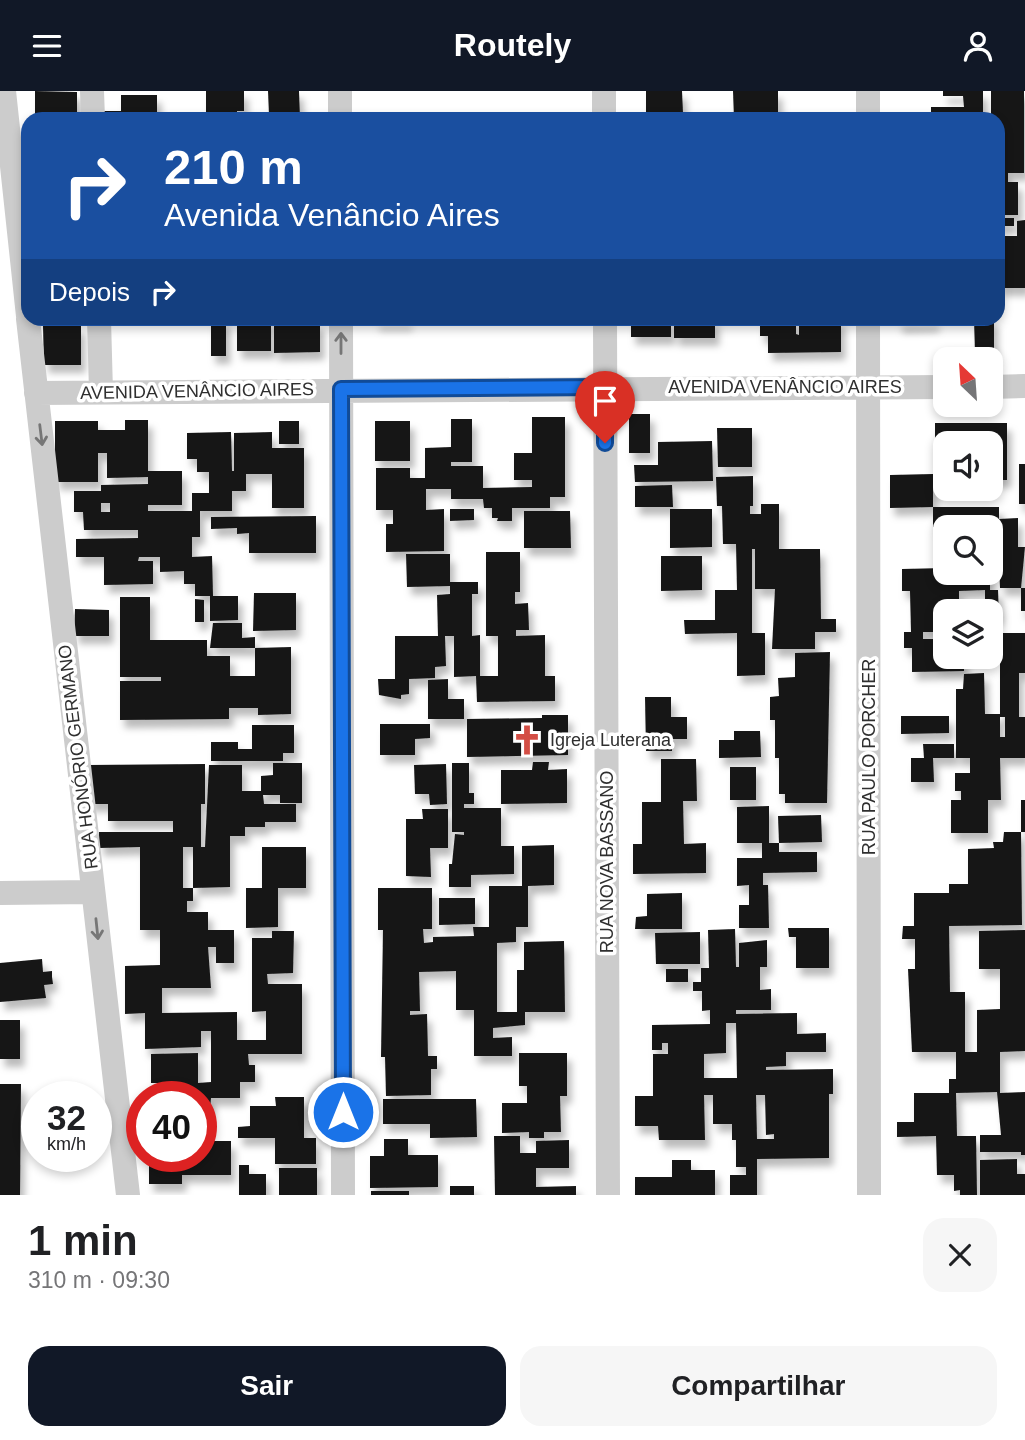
<!DOCTYPE html>
<html lang="pt">
<meta charset="utf-8">
<style>
body{margin:0;font-family:Arial,sans-serif;background:#f6f6f6;color:#202124;height:100vh;display:flex;flex-direction:column;font-size:26px;white-space:nowrap}
*{box-sizing:border-box;margin:0}
p{font-size:23px;color:#757577}
.icon{flex:none;width:38px;height:38px;fill:none;stroke:currentColor;stroke-width:2;stroke-linecap:round;stroke-linejoin:round}
.map{position:relative;height:1104px;overflow:hidden}
.sheet{display:flex;flex-direction:column;background:#fff;flex:1}
.sheet>*{flex:none}
.top-card{position:absolute;left:21px;top:21px;width:984px;height:214px;border-radius:21px;box-shadow:0 4px 10px #0003;background:#1a4fa0;color:#fff;overflow:hidden}
.needle{width:46px;rotate:335deg}
.fabs{position:absolute;left:933px;top:256px;display:grid;gap:14px}
.fabs a{display:grid;place-items:center;width:70px;height:70px;border-radius:14px;background:#fff;box-shadow:0 4px 10px #0003;font-size:35px}
.speed{position:absolute;left:21px;top:990px;display:flex;gap:14px;font-size:35px;font-weight:700;text-align:center}
.speed>*{display:grid;place-content:center;width:91px;height:91px;border-radius:50%;background:#fff;box-shadow:0 4px 10px #0003;line-height:1}
.speed small{font-size:18px;font-weight:400}
.speed .limit{border:10px solid #d22;background:#fff;color:#111}
.pin{position:absolute;display:grid;place-items:center;width:60px;height:60px;color:#fff;margin:-72px -30px;border-radius:50% 50% 50% 0;rotate:-45deg;box-shadow:0 0 7px #0007}
.pin .icon{rotate:45deg}
.me{position:absolute;width:77px;margin:-38px;rotate:0deg;stroke-linejoin:round;filter:drop-shadow(0 0 5px #0008)}
.turn{display:flex;align-items:center;gap:24px;height:147px;padding:0 28px;font-size:32px}
.turn .icon{width:91px;height:91px;stroke-width:2.5}
.turn b{display:block;font-size:49px;line-height:60px}
.then{display:flex;align-items:center;height:66px;padding:0 28px;background:#0003;gap:14px;font-size:26px}
.round{display:grid;place-items:center;flex:none;width:74px;height:74px;border-radius:21px;background:#f6f6f6}
.summary{display:flex;align-items:center;justify-content:space-between;height:119px;padding:0 28px}
h1{font-size:42px;font-weight:700;line-height:52px}
.primary-button{display:flex;gap:14px;margin-top:auto;padding:14px 28px}
.primary-button a{flex:1;height:80px;border-radius:21px;background:#111827;color:#fff;font-size:28px;font-weight:700;line-height:80px;text-align:center}
.primary-button a+a{background:#f6f6f6;color:#202124}
header{display:flex;justify-content:space-between;align-items:center;height:91px;padding:0 28px;background:#111827;color:#fff;font-size:32px;font-weight:700}
.map>svg:first-child{display:block}
</style>
<header><svg class="icon" aria-label="menu" viewBox="0 0 24 24"><path d="M4 6h16M4 12h16M4 18h16"/></svg>Routely<svg class="icon" aria-label="person" viewBox="0 0 24 24"><circle cx="12" cy="8" r="4"/><path d="M4 21q1-7 8-7t8 7"/></svg></header>
<div class="map">
<svg width="1025" height="1104" viewBox="0 0 1025 1104">
<defs>
<filter id="shadow"><feDropShadow dx="4.5" dy="8" stdDeviation="3.5" flood-color="#0004"/></filter>
</defs>
<rect width="100%" height="100%" fill="#fff"/>
<path fill="#161616" fill-rule="evenodd" filter="url(#shadow)" d="M35 0 77 1V28H35Z
M206 0H244V20H237V24H269L268 0H299L300 28H206Z
M646 0H682L683 22 669 23 668 28H646Z
M733 0H778V28H734Z
M943 0H983V28H943V24L931 25V16H964L963 5H943Z
M991 0H1024V82H1008V91H1018V124H998V28H991Z
M121 4H157V28H104V20H121Z
M998 127H1014V135H998Z
M1025 129V197H998L1001 145H1017V130Z
M211 228H226V265H211Z
M237 228H271V260H237Z
M375 228H408V232H375Z
M631 228H671V246H631Z
M674 228H715V247H674Z
M760 228H796V243L799 244V228H841V261L768 262V245H760Z
M898 228H935V233L898 234Z
M974 228H994V262H975Z
M274 231H320V261L274 262Z
M43 235H81V274H44Z
M629 323H650V362H629Z
M532 326H565V406H550V417H512V430H497L498 427H492V417H484L483 408H451V398H426V419L444 418V460L386 461V433H393V419H376V377H410V387H425V357L451 356V328H472V371H451V375H483V397L532 396V389H514V362H532Z
M125 329H148V380H182V414H148V420H192V402H209V381H197V368H187V342L231 341 232 380H234V342L272 341V357H304V417H272V383H246V400H232V420H200V446H192V466L212 465 213 505H238V529L210 530V505H195V493H184V480L160 481V466H139L138 470H153V493L104 494V466H76V448L138 447V439H84L83 421H74V400H101V394L148 393V386L107 387V362H98V391H55V330H98V339H125ZM101 412H110V421H101Z
M279 330H299V353H279Z
M375 330H410V370H375Z
M935 332H1007V389H990V352H945V366H935Z
M717 337H752V376H718Z
M712 350 713 390 635 391 634 374H658V351Z
M1019 373H1025V413H1019Z
M933 383V416L890 417V384Z
M753 385V415H750V423H761V413H779V458H820L821 528H836V541H815V558H772L775 498H755V458H752V542H765V584L737 585V542L685 543 684 529H715V499H737L736 453H723L722 415H717L716 386Z
M672 394 673 416H635V395Z
M933 416H999V428L1018 427V456H1025L1021 497H1000L999 472H990V436H933Z
M450 418H474V429L450 430Z
M670 418H712V456L670 457Z
M524 420H570L571 457H524Z
M316 425V462H249V442L237 443V437L211 438V426Z
M486 461H520V501H515V513L528 512 529 539H516V545L545 544V585H555V610L477 611 476 585 454 586V545H445L446 575 435 576V587L409 588V603L401 604V608L379 604 378 588H395V545H438L437 504 450 503V495L407 496 406 463H450V491H478V503H472V545L480 544V585H498V545H486Z
M661 465H702V499L661 500Z
M945 477V481H990V499H998L999 526H990V520H985V499L959 500V520H945V541H923V548H945V565H964V580L912 581V557H904V541H911L910 500H902V478Z
M1021 497H1025V520H1021Z
M254 502H296V539L253 540Z
M120 506H150V549H207V565H230V585H255V557L291 556V623L258 624V617H229V628L120 629V590H161V586H120Z
M195 508 204 509V531H195Z
M75 518 109 519V545H74Z
M213 532H242V547L255 546V557H210Z
M1000 542H1025V582H1019V626H1025V667H1000L1001 709H988V742H951V709H961V700H955V682H970V667H956V598H963L964 583 984 582 985 623H1000ZM1000 626H1005V646H1000Z
M830 561 827 712H785V703H779V667H775V629H770V606L779 605 778 587 795 586V562Z
M448 588V608H464V628H428V589Z
M645 606H671V626H687V648H672V660H646Z
M542 624H568V664L467 666V628L542 627Z
M901 625H949V642L901 643Z
M380 633H430V647L415 648V664H380Z
M252 634H294V662H283V670H211V651H238V658H252Z
M734 640H760L761 666 719 667V649H734Z
M923 653H954V667H933L934 691H911V667H924Z
M661 668H696L697 710H683L684 753 706 752V782L633 783V753H642V711H661Z
M533 671H549L548 679 567 678V712L501 713V679H532Z
M273 672H302V712H280V704H263L264 713H296V731H265V736H245V745H230V796L193 797V756H183V797H193V810H187V821H208V839H234V872H216V856H208L211 897H162V922L237 921V949H266V920L252 921V847H272V840H294L293 882 267 883 268 893H302V963H248L249 974H255V991H240V1007H211L210 1018H201V1006H181V992H151V963L198 962V992L211 991V940H201V956L145 958V922L125 923V875L160 874V839H140V756L99 757V741H173V730H108V713H88V674L205 673V713H201V756H205L209 674H242V700H261V685L273 684Z
M452 672H469V702H474V713H464V717H501V755H514V783L471 784V796H449V773H452L455 743 464 744V741H452Z
M446 673 447 713 430 714 429 703H415L414 674Z
M730 676H756V709H730Z
M1021 709H1025V741H1021Z
M769 715V752H779V761H817V781L763 782V794H768L769 837H739V814H749V794L737 795V767H762V752H737V716Z
M422 718H448V757H430L431 786 406 785V728H423Z
M821 724 822 751 779 752 778 725Z
M1004 741H1021L1022 834 949 835 950 901H965V961H977V919L1000 918V878H979V840L1025 839V960L1000 961V1002L1025 1001V1064H1021V1061H980V1044H1001L997 1001 956 1002 957 1045H976L977 1104H960V1099L954 1100V1084H937L936 1045 897 1046V1031H914V1002H949V988H956V961H912L908 878H915V848H902L903 835H914V802H949V793H968V758L994 757 993 751H1003Z
M554 754V794L528 795V836H516V851L497 852V921H517V879H524V851L564 850 565 921H525V934L493 937V947L512 946V965H474V919H456V880L419 881 420 920H410V924L427 923 428 965H437V978H431V1004L386 1005 385 966H381L383 839H378V797H432V838H423L424 852 433 851V846L474 845 473 836H489V795H522V755Z
M262 756H306V797H278V836L246 837V797H262Z
M682 802V838H635L636 826 647 825V803Z
M439 807H475V833L439 834Z
M788 837H829V877H796V846H789Z
M735 838 736 876H739V852L767 849V876H760V899L771 898V919H736V923L797 922V943L826 942V961H786V975L766 976V979L833 978V1003H829V1067L757 1068V1104H730V1084H746V1076H736V1049H732V1033H713V1004H704L705 1049H659L658 1035H635V1005H653V963H668V952H662V959H652V934L710 933V919L702 920V900H693V891H701V877H709L708 839ZM726 932H736L737 987H704V963L726 962ZM756 1004H765L766 1044 774 1043V1048H757Z
M700 841V873H656L655 842Z
M42 868 43 881 52 880V886L53 893 44 894 46 907 0 911V872Z
M666 878H688V891H666Z
M0 929H20V968H0Z
M519 962H567V1005H560L561 1041H544V1047H529V1041L502 1042V1012H527V995H519Z
M0 993H21L20 1104H0Z
M275 1006H304V1047H316V1073H275V1047H238V1036L250 1035V1015H276Z
M383 1008H476L477 1046 430 1047V1033H383Z
M134 1018H142V1050L134 1051Z
M494 1045H520V1062H536V1050L569 1049V1077H536V1096L576 1095V1104H495Z
M384 1048H408V1064H438V1096L370 1097V1065H384Z
M201 1050H231V1084H182V1093H149V1066H201Z
M1017 1068V1083H1025V1104H980V1069Z
M672 1069H691V1079H715V1104H635V1086H672Z
M239 1074H249V1083H266V1104H239Z
M279 1077H317V1104H279Z
M450 1095H474V1104H450Z
M371 1100H409V1104H371Z"/>
<g fill="none" stroke-linecap="round" stroke-linejoin="round">
<path stroke="#ccc" stroke-width="24" d="M4 0 28 225
M92 0 93 28
M340 0V28
M604 0V28
M868 0V28
M28 228 128 1104
M99 228 101 301
M341 228 343 1104
M605 228 608 1104
M868 228 869 1104
M990 296 1025 295
M36 302 945 296
M0 802 93 801"/>
</g>
<defs><path id="oneway-shaft" d="M-6 0H5M1.5-3L5.5 0L1.5 3" fill="none" stroke-width="1.6" stroke-linecap="round" stroke-linejoin="round" transform="scale(1.75)"/></defs>
<g stroke="#767676">
<use href="#oneway-shaft" transform="translate(341 252) rotate(-90)"/>
<use href="#oneway-shaft" transform="translate(41 344) rotate(83)"/>
<use href="#oneway-shaft" transform="translate(97 838) rotate(84)"/>
</g>
<g fill="none" stroke-linecap="round" stroke-linejoin="round">
<g stroke="#114b97" stroke-width="18">
<path id="route" d="M343 1021 341 298 605 296V352"/>
</g>
<use href="#route" stroke="#1a73e8" stroke-width="12"/>
</g>
<defs>
<g id="church-bare" transform="scale(2.415)"><path d="M-1.2-6h2.4v3.5h3.3v2.4h-3.3V6h-2.4V-.1h-3.3v-2.4h3.3Z" fill="#d34e45" stroke="#fff" stroke-width="2.5" paint-order="stroke"/></g>
</defs>
<g fill-rule="evenodd">
<use href="#church-bare" x="527" y="649"/>
</g>
<g text-anchor="middle" stroke-width="7" stroke-linejoin="round" paint-order="stroke">
<g font-size="18" fill="#2f2f2f" stroke="#fff">
<text x="785" y="302">AVENIDA VENÂNCIO AIRES</text>
<text transform="translate(197 300) rotate(-1)" y="6">AVENIDA VENÂNCIO AIRES</text>
<text transform="translate(78 666) rotate(-97)" y="6">RUA HONÓRIO GERMANO</text>
<text transform="translate(869 666) rotate(-90)" y="6">RUA PAULO PORCHER</text>
<text transform="translate(607 771) rotate(-90)" y="6">RUA NOVA BASSANO</text>
</g>
<g font-size="18" fill="#2f2f2f" stroke="#fff" text-anchor="start">
<text x="550" y="655">Igreja Luterana</text>
</g>
</g>
</svg>
<div class="fabs">
<a><svg class="needle" viewBox="-14 -14 28 28"><path d="M0-13l5 13h-10z" fill="#e53935"/><path d="M0 13l5-13h-10z" fill="#757577"/></svg></a>
<a><svg class="icon" aria-label="sound" viewBox="0 0 24 24"><path d="M4 9h4l5-4v14l-5-4H4zM17 9q2 3 0 6"/></svg></a>
<a><svg class="icon" aria-label="search" viewBox="0 0 24 24"><circle cx="10" cy="10" r="6"/><path d="M15 15l6 6"/></svg></a>
<a><svg class="icon" aria-label="layers" viewBox="0 0 24 24"><path d="M12 4l9 5-9 5-9-5zM3 14l9 5 9-5"/></svg></a>
</div>
<div class="speed"><div>32<small>km/h</small></div><div class="limit">40</div></div>
<div class="pin" style="left:605px;top:352px;background:#d93025"><svg class="icon" aria-label="arrive" viewBox="0 0 24 24"><path d="M6 21V4h12l-3 4 3 4H6"/></svg></div>
<svg class="me" style="left:343px;top:1021px" viewBox="-20 -20 40 40"><circle r="17" fill="#1a73e8" stroke="#fff" stroke-width="3"/><path d="M0-11L8 9 0 5-8 9z" fill="#fff"/></svg>
<div class="top-card">
<div class="turn"><svg class="icon" aria-label="right" viewBox="0 0 24 24"><path d="M7 20v-9h11M14 6l5 5-5 5"/></svg><div><b>210 m</b>Avenida Venâncio Aires</div></div>
<div class="then">Depois<svg class="icon" aria-label="right" viewBox="0 0 24 24"><path d="M7 20v-9h11M14 6l5 5-5 5"/></svg></div>
</div>
</div>
<section class="sheet">
<div class="summary"><div><h1>1 min</h1><p>310 m · 09:30</p></div><a class="round"><svg class="icon" aria-label="close" viewBox="0 0 24 24"><path d="M6 6l12 12M18 6L6 18"/></svg></a></div>
<div class="primary-button"><a>Sair</a><a>Compartilhar</a></div>
</section>
